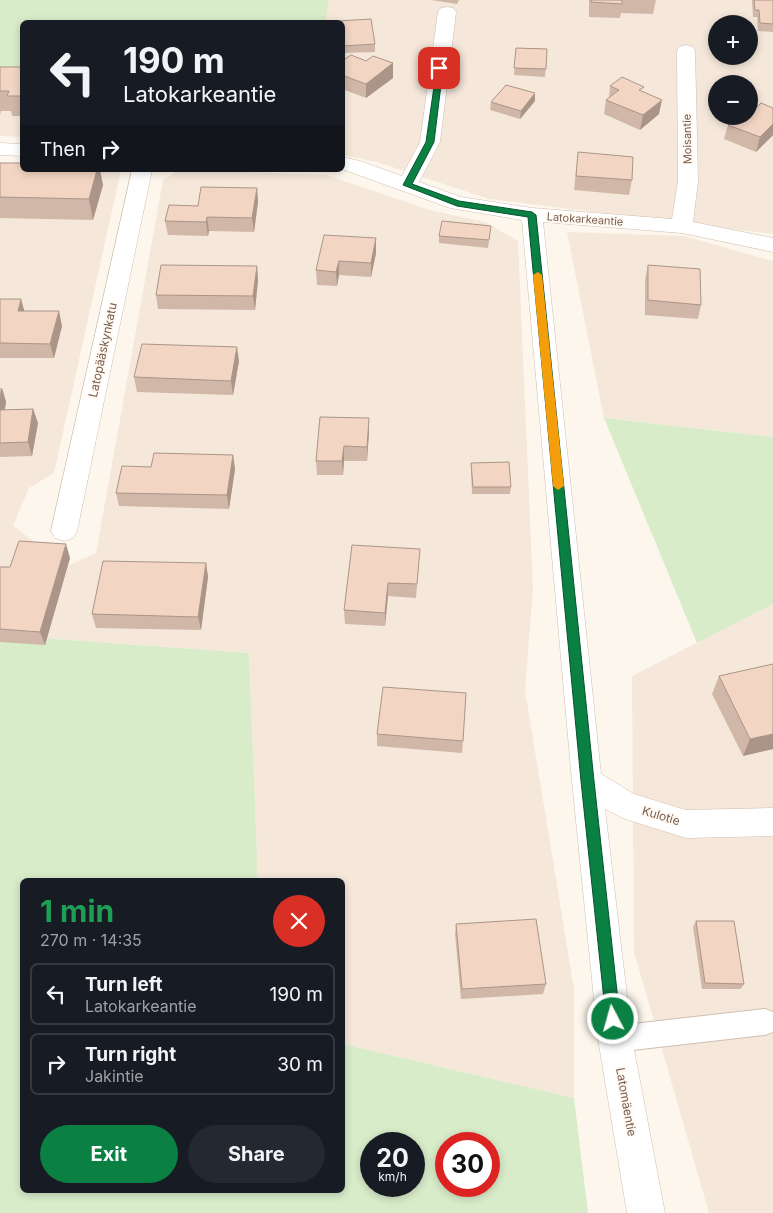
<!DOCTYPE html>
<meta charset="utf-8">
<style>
body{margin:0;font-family:Inter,sans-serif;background:#242831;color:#f1f3f6;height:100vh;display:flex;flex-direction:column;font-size:19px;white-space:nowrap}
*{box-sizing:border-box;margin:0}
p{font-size:16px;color:#9ea1a6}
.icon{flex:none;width:28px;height:28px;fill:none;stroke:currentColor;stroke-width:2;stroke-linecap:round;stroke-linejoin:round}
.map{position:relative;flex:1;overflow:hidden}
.drawer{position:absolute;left:20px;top:878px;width:325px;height:315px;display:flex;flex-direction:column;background:#171b24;border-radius:8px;box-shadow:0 2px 8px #0003}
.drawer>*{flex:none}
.banner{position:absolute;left:20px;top:20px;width:325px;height:152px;border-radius:8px;box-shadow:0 2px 8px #0003;background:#171b24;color:#f1f3f6;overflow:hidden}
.controls{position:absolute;left:708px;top:15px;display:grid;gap:10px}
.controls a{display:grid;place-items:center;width:50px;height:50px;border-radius:50%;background:#171b24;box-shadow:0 2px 8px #0003;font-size:25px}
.speed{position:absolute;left:360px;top:1132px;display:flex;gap:10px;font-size:25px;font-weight:700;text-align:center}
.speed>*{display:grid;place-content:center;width:65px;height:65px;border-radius:50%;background:#171b24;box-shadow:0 2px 8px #0003;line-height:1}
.speed small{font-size:12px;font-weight:400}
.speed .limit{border:8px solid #d22;background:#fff;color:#111}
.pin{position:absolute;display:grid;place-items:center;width:42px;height:42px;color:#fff;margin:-21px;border-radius:10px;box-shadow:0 2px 8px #0006}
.me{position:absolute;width:55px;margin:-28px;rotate:354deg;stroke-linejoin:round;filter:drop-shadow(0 0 4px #0008)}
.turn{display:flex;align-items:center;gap:18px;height:105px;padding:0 20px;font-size:22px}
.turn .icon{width:65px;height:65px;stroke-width:2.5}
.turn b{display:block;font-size:35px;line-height:42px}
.then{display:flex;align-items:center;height:48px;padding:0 20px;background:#0003;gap:10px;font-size:19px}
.round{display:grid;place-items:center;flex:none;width:52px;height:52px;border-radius:26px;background:#242831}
.head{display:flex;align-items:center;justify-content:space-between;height:85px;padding:0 20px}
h1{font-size:30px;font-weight:700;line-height:38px;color:#1e9e55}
.action{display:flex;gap:10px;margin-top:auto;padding:10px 20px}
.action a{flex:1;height:58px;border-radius:30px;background:#0b8043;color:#fff;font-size:20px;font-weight:700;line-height:58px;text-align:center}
.action a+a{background:#242831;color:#f1f3f6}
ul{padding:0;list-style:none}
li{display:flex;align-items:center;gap:15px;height:62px;margin:0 10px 8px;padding:0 10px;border:2px solid #363941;border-radius:8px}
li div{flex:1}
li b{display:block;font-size:19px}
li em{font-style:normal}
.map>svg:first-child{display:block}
</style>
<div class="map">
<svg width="773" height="1213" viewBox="0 0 773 1213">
<rect width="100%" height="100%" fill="#fdf6ec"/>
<path fill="#f5e8da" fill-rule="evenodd" d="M328 0H773V234L489 199 377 162 343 155 342 22H322ZM716 24H749V56H716ZM716 84H749V116H716Z
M22 70V137L0 136V71Z
M0 167 22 170H121L54 473 29 488 13 526 67 566 96 553 163 180 177 171 192 170 326 175 430 210 485 222 518 241 533 589 525 690 574 989V1098L343 1044 342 880H258L249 653 0 635Z
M567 232 684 236 773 261V437L604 418Z
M773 604V1213H709L634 952 632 676Z"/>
<path fill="#d8ecc9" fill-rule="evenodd" d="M0 0H329L325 22H22V70L0 71Z
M604 418 773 437V604L697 643Z
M0 635 249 653 258 880H22V1190H342L343 1044 574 1098 588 1213H0ZM371 1144H414V1186H371ZM446 1144H489V1186H446Z"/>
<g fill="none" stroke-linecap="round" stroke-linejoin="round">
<g stroke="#d1beb0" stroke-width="2">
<path id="lane" d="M765 1009 773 1012V1032L765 1035 615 1052 606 1048 602 1039 606 1030 615 1026Z"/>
</g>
<g stroke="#d1beb0" stroke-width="1">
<path id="street" d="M447 7 453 8 456 12 440 142 419 182 461 197 532 208 672 219 678 181 677 51 679 47 686 45 693 47 695 51 698 181 693 222 773 238V252L682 233 543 222 601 774 634 794 686 810 773 808V836L686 838 625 819 605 809 632 1039 665 1213H627L598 1039 572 781 522 220 450 208 342 169V157L360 161 402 176 420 142 438 12 441 8Z
M0 143 22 144V156L0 155Z
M132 170H152L77 531 73 538 64 541 55 538 51 531Z"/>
</g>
<use href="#lane" fill="#fff" fill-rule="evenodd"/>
<use href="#street" fill="#fff" fill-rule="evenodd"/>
</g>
<path fill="#d1b7a8" d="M431 0H459L457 4Z
M589 0H656L653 14 621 13 620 18 589 17Z
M752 0H773V32L758 31 757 17H753Z
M342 22 375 44V52L342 53Z
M516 48 547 49 545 77 514 75Z
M342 61H366L393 63V78L366 98 342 89Z
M0 67H22V116H12L11 111H1L0 115Z
M610 86 643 92 659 114 640 130 604 114 606 100 609 98Z
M535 101 520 119 490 110 491 102Z
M773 108V135L756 152 724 139 728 125 751 113Z
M578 152 632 180 629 195 574 190Z
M0 163 22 170H100L103 185 93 220 0 218Z
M257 188 258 202 254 232 209 231 208 236 168 235 165 221 198 206Z
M491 226 488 248 439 243V236Z
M376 238V253L371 277 339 275 337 286 317 285 316 270Z
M648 265 701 305 698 319 645 315V280Z
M257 266 258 280 255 310 158 309 156 295Z
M0 299 25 311 62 326 54 358H0Z
M239 361 233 395 137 392 134 377Z
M0 388H2L6 402 5 410 33 409 38 423 32 456 0 457Z
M369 432 367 461H344L343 475H317L316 461Z
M233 455 235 469 229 509 119 506 116 493 151 467Z
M471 463 511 487 510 494H472L471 470Z
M420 549 416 598 388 596 385 626 345 624 344 610Z
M70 558 45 645 0 642V567H10Z
M206 563 208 577 201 630 96 628 92 614Z
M719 676 773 749 743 756 712 694Z
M377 734 463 741 462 753 377 746Z
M696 921 744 984 741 989H702L693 927Z
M456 924 546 984 543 994 461 999 455 934Z"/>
<path fill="#aa9588" d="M393 63V78L366 98V84Z
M535 93V101L520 119 521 111Z
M662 100 659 114 640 130 643 115Z
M773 124V135L756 152 760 137Z
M97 170H100L103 185 93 220 89 199Z
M257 188 258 202 254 232 252 218Z
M207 217 209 231 208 236 206 222Z
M376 238V253L371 277V263Z
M339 261V275L337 286 336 272Z
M257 266 258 280 255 310 253 296Z
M21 299 25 313 18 311Z
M59 311 62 326 54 358 50 344Z
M237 347 239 361 233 395 231 381Z
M2 388 6 402 2 424 0 418V396Z
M33 409 38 423 32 456 28 442Z
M369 418V432L367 461V447Z
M344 446V461L343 475 342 461Z
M233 455 235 469 229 509 227 495Z
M66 544 70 558 45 645 40 632Z
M206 563 208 577 201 630 198 617Z
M388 583V596L385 626V613Z
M773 734V749L743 756 750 739Z"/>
<path fill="#f3d5c3" stroke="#aa9588" d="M591 0H622V4L591 2Z
M754 0H773V24L760 23 759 10H755Z
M371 19 375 44 342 46V22H337V21Z
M516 48 547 49 546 69 514 68Z
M351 55 366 61 373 56 393 63 366 84 342 75V61Z
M0 67H22V96H7L9 91H0Z
M622 77 644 87 639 90 662 100 643 115 606 100 619 90 610 86Z
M506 85 535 93 521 111 491 102Z
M761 103 773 108V124L760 137 728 125 737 116H749V112L751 113Z
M578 152 633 157 632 180 576 176Z
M0 163H22V170H97L89 199 0 197Z
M201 187 257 188 252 218 207 217 206 222 165 221 169 205 198 206Z
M442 221 491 226 489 240 439 236Z
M324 235 376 238 371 263 339 261 336 272 316 270Z
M161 265 257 266 253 296 156 295Z
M648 265 700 269 701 305 648 300Z
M0 299H21L18 311H59L50 344 0 343Z
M142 344 237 347 231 381 134 377Z
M33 409 28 442 0 443V410Z
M320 417 369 418 367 447 344 446 342 461H316Z
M154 453 233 455 227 495 116 493 122 466 151 467Z
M509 462 511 487H473L471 463Z
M19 541 66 544 40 632 0 629V567H10Z
M352 545 420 549 417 584 388 583 385 613 344 610Z
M103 561 206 563 198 617 92 614Z
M773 664V734L750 739 719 676Z
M383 687 466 693 463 741 377 734Z
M536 919 546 984 462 989 456 924Z
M696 921H734L744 984 705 983Z"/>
<path fill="#0b8043" stroke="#07532c" d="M437 66 443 68 434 142 412 184 459 201 532 212 536 215 594 781 620 1019 618 1024 613 1026 608 1024 606 1019 581 781 528 217 457 206 403 185 426 142Z"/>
<path fill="#f59e0b" d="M538 272 542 275 564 486 558 490 553 486 533 275Z"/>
<g text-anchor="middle" stroke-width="4" stroke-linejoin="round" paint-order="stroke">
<g font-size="11" fill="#7a5c4d" stroke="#fffaf3">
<text transform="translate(687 139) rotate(-91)" y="4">Moisantie</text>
<text transform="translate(585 219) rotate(4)" y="4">Latokarkeantie</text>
</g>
<g font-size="12" fill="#7a5c4d" stroke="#fffaf3">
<text transform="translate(103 350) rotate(-78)" y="4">Latopääskynkatu</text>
<text transform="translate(661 816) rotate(17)" y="4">Kulotie</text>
<text transform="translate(626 1102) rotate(80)" y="4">Latomäentie</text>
</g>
</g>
</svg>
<div class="controls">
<a>+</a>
<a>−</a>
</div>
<div class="speed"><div>20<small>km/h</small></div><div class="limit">30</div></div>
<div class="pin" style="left:439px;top:68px;background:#d93025"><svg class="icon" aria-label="arrive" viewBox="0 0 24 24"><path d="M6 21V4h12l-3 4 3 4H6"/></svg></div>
<svg class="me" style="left:613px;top:1019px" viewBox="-20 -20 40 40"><circle r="17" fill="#0b8043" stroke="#fff" stroke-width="3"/><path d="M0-11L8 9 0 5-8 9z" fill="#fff"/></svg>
<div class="banner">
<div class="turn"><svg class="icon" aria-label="left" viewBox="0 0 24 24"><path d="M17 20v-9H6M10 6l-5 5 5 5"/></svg><div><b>190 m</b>Latokarkeantie</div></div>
<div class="then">Then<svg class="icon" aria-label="right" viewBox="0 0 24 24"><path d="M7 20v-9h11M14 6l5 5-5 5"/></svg></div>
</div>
<section class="drawer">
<div class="head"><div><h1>1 min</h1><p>270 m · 14:35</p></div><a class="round" style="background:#d93025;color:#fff"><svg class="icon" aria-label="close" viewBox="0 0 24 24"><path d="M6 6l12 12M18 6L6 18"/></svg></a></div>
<ul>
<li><svg class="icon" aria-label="left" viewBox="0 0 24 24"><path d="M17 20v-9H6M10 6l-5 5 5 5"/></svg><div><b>Turn left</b><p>Latokarkeantie</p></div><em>190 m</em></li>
<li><svg class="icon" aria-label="right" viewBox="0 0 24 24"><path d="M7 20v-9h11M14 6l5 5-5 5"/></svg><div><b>Turn right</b><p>Jakintie</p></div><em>30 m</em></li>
</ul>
<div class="action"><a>Exit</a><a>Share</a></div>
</section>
</div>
